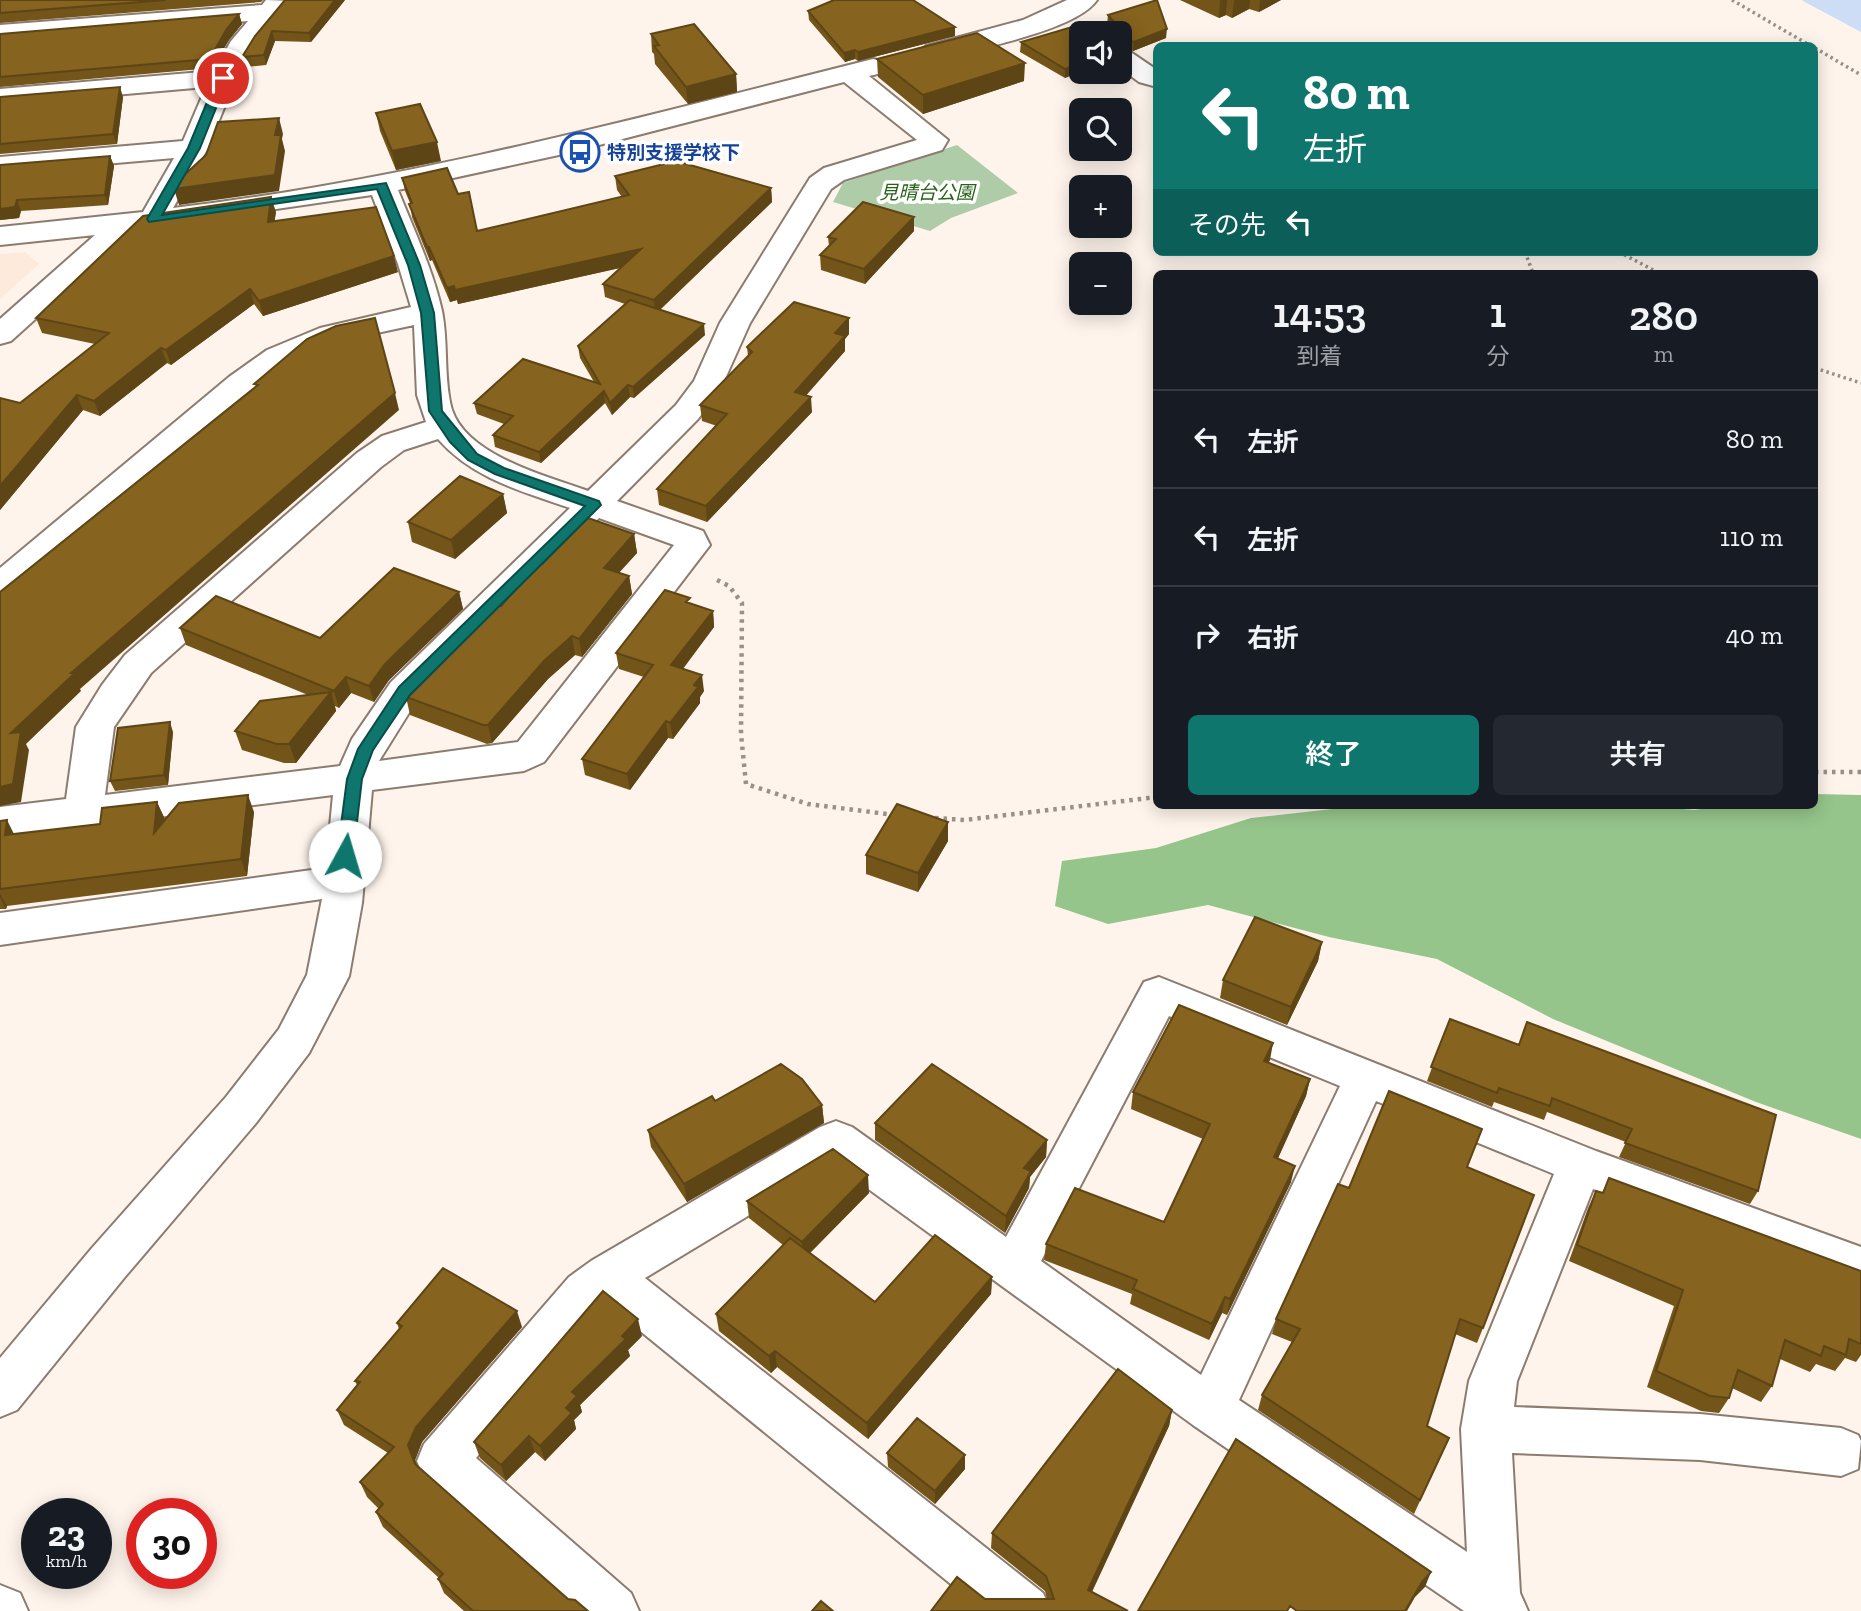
<!DOCTYPE html>
<html lang="ja">
<meta charset="utf-8">
<style>
body{margin:0;font-family:"Zilla Slab","Noto Sans JP",serif;background:#242831;color:#f1f3f6;height:100vh;display:flex;flex-direction:column;font-size:26px;white-space:nowrap}
*{box-sizing:border-box;margin:0}
p{font-size:23px;color:#9ea1a6}
.icon{flex:none;width:38px;height:38px;fill:none;stroke:currentColor;stroke-width:2;stroke-linecap:round;stroke-linejoin:round}
.map{position:relative;flex:1;overflow:hidden}
.sheet{position:absolute;left:1153px;top:270px;width:665px;height:539px;display:flex;flex-direction:column;background:#171b24;border-radius:10px;box-shadow:0 4px 18px #0003}
.sheet>*{flex:none}
.top-card{position:absolute;left:1153px;top:42px;width:665px;height:214px;border-radius:10px;box-shadow:0 4px 18px #0003;background:#0f766e;color:#fff;overflow:hidden}
.fabs{position:absolute;left:1069px;top:21px;display:grid;gap:14px}
.fabs a{display:grid;place-items:center;width:63px;height:63px;border-radius:10px;background:#171b24;box-shadow:0 4px 18px #0003;font-size:35px}
.speed{position:absolute;left:21px;top:1498px;display:flex;gap:14px;font-size:35px;font-weight:700;text-align:center}
.speed>*{display:grid;place-content:center;width:91px;height:91px;border-radius:50%;background:#171b24;box-shadow:0 4px 18px #0003;line-height:1}
.speed small{font-size:18px;font-weight:400}
.speed .limit{border:10px solid #d22;background:#fff;color:#111}
.pin{position:absolute;display:grid;place-items:center;width:60px;height:60px;color:#fff;margin:-30px;border:4px solid #fff;border-radius:50%;box-shadow:0 2px 7px #0007}
.me{position:absolute;width:77px;margin:-38px;rotate:6deg;stroke-linejoin:round;filter:drop-shadow(0 0 5px #0008)}
.turn{display:flex;align-items:center;gap:24px;height:147px;padding:0 35px;font-size:32px}
.turn .icon{width:91px;height:91px;stroke-width:2.5}
.turn b{display:block;font-size:49px;line-height:60px}
.then{display:flex;align-items:center;height:66px;padding:0 35px;background:#0003;gap:14px;font-size:26px}
.eta{display:flex;justify-content:space-evenly;align-items:center;height:119px;text-align:center}
.eta b{font-size:42px;font-weight:600;line-height:49px}
.action{display:flex;gap:14px;margin-top:auto;padding:14px 35px}
.action a{flex:1;height:80px;border-radius:10px;background:#0f766e;color:#fff;font-size:28px;font-weight:600;line-height:80px;text-align:center}
.action a+a{background:#242831;color:#f1f3f6}
ul{padding:0;list-style:none}
li{display:flex;align-items:center;gap:21px;height:98px;padding:0 35px;border-top:2px solid #363941}
li div{flex:1}
li b{display:block;font-size:26px}
li em{font-style:normal}
.map>svg:first-child{display:block}
</style>
<div class="map">
<svg width="1861" height="1611" viewBox="0 0 1861 1611">
<rect width="100%" height="100%" fill="#fef4eb"/>
<path fill="#feeadb" d="M25 252 39 264 0 299V254Z"/>
<path fill="#afcca9" d="M957 145 1018 193 951 218 930 231 833 202 843 183Z"/>
<path fill="#95c58b" d="M1815 794 1861 795V1139L1756 1102 1553 1019 1437 959 1329 937 1208 905 1108 924 1055 906 1062 861 1156 848 1251 818 1368 805H1640L1694 810 1733 805H1815Z"/>
<path fill="#ccddf5" d="M1802 0H1861V32L1803 1Z"/>
<g fill="none" stroke-linecap="round" stroke-linejoin="round">
<g stroke="#8c7c70" stroke-width="4">
<path id="minor" d="M266 0 291 1 255 44 236 78 208 148 173 208C411 180 641 117 873 59L882 61 886 67 882 73 869 76 948 140 942 150 844 180 831 189 750 323 720 390 698 419 617 501 703 531 710 545 544 762 524 771 372 790 362 903 349 976 309 1053 256 1123 124 1278 17 1410 0 1417V1358L92 1248 226 1097 279 1029 307 975 322 899 0 945V913L326 868 333 795 0 837V807L66 799 76 727 102 685 125 655 357 453 382 436 426 422 417 395 414 325 340 341 289 364 251 391 12 594 0 598V568L229 377 267 350 320 328 411 307 398 264 372 195 134 230 11 341 0 344V319L95 235 0 245V227L143 212 174 158 0 173V157L183 141 206 87 0 105V89L214 71 231 41 248 21 0 41V25L262 5ZM844 82 917 140 824 168 810 178 720 323 694 381 676 405 588 491C544 475 459 454 450 402 444 372 448 341 442 311 433 270 414 230 398 190L568 153ZM438 439C473 479 522 491 570 508L391 682 352 739 340 766 105 795 114 727 151 673 381 467 404 450ZM599 518 674 545 518 742 379 761 417 700Z
M1067 0H1097C1076 31 972 50 935 59L926 56 922 51 926 46 1023 20Z
M1120 48 1129 51 1157 70V87L1139 82 1120 68Z
M1159 977 1596 1151 1861 1247V1289L1593 1189 1517 1381 1514 1407 1700 1414 1841 1428 1858 1435 1861 1441 1858 1469 1841 1476 1700 1460 1512 1453 1520 1593 1528 1611H1464L1193 1425 834 1164 645 1278 1043 1593 1051 1611H984L607 1304 476 1458 631 1593 639 1611H574L424 1478 417 1461 424 1444 569 1277 591 1261 820 1127 836 1121 852 1127 1006 1237 1144 982ZM1169 1016 1340 1086 1201 1375 1041 1261ZM1376 1101 1554 1174 1469 1381 1461 1429 1467 1552 1239 1400Z
M0 1585 20 1593 28 1611H0Z"/>
</g>
<path stroke="#989089" stroke-width="3.5" stroke-dasharray="2.5 3.5" stroke-linecap="butt" d="M1732 0 1811 46
M1815 48 1861 75
M1525 252 1533 273
M1619 252 1659 273
M1815 368 1861 383"/>
<path stroke="#989089" stroke-width="4.5" stroke-dasharray="3.5 5" stroke-linecap="butt" d="M717 580 729 586 742 603 741 734 746 784 808 804 895 815
M1815 772H1861
M935 818 965 820 1157 797"/>
<use href="#minor" fill="#fff" fill-rule="evenodd"/>
</g>
<path fill="#73551a" d="M0 0H263L261 2 0 23Z
M345 0 311 42 275 41 266 65 245 67 242 57 255 36Z
M1180 0H1281L1259 12 1249 9 1232 18 1226 15 1219 18Z
M808 11 955 27V36L858 61 855 59 845 62 809 20Z
M239 14 242 24 229 40 212 68 0 87V34Z
M1108 15 1166 38 1133 51 1120 46V33L1065 78 1020 52 1021 42 1086 27H1109L1107 24Z
M651 34 736 74 737 92 688 104 655 64 654 54 652 52Z
M877 59 1024 81 923 114 878 77Z
M0 97H123L117 144 0 154Z
M376 113 441 161 396 170 380 131Z
M110 156 114 166 108 205 21 211 19 218 0 220V165Z
M615 176 771 188 772 202 660 310 705 335 634 398 630 397 612 415 605 403 541 463 495 447 493 435 504 424 477 414 474 403 594 382 580 358 578 346 625 304 605 297 603 284 620 268 458 304 457 300 450 302 432 260 430 261 412 217 410 203 405 191 402 178 458 194 477 231 622 197 617 190Z
M276 212 274 222 398 272 263 316 254 304 171 365 167 363 100 416 83 410 0 510V398L20 403 95 344 42 333 36 318Z
M914 217V231L865 284 821 270 820 255 829 246 828 237Z
M849 318V334L845 339V351L806 395 812 412 707 522 659 505 657 489 717 426 702 421 700 405 748 356 747 347Z
M503 494 507 513 455 559 412 542 408 522Z
M634 534 637 553 619 573 629 576 632 594 582 657 575 655 548 679 492 743 487 744 410 715 406 697 501 606 542 564Z
M459 592 463 609 389 680 374 702 351 693 339 708 335 706 336 711 296 763H284L242 750 235 731 308 695 186 645 180 628 320 638Z
M690 603 713 611 714 627 683 669 704 691 700 697V703L673 739 668 738 630 790 585 775 582 759 644 677 619 669 616 653Z
M173 732 168 785 115 791 110 781Z
M157 802 164 820 254 812 247 876 7 906 6 909H0V821L14 834 100 824Z
M948 822V841L918 892 866 874V855Z
M1322 942 1318 961 1287 1025 1220 998 1223 980Z
M1450 1019 1758 1191 1750 1204 1619 1157 1626 1142 1547 1112 1544 1120 1494 1102 1492 1107 1427 1081Z
M1270 1060 1268 1063 1310 1079 1306 1096 1278 1158 1291 1182 1227 1315 1222 1313 1209 1340 1130 1304 1132 1294 1044 1260 1046 1244 1164 1222 1203 1139 1131 1109 1133 1092Z
M715 1101 822 1105 824 1123 687 1202 651 1147 648 1130Z
M875 1123 1047 1140 1046 1157 1030 1177 1029 1188 1005 1233 875 1140Z
M1468 1168 1483 1328 1477 1343 1455 1334 1427 1426 1449 1438 1414 1514 1258 1410 1262 1395 1292 1342 1272 1334 1276 1319 1349 1188Z
M1596 1191 1861 1271V1355L1856 1362 1845 1358 1835 1371 1816 1364 1810 1372 1780 1359 1772 1386 1761 1402 1732 1388 1729 1398 1719 1413 1701 1411 1647 1387 1674 1306 1569 1261 1588 1208Z
M869 1193 810 1253 875 1302 992 1277 991 1294 868 1439 777 1367 771 1373 719 1331 716 1314 783 1245 749 1218 747 1201Z
M397 1323 522 1327 422 1442 415 1460 417 1465 568 1599 588 1611H464L444 1593 438 1579 439 1578 383 1527 376 1512 379 1509 367 1497 360 1482 388 1453 344 1425 337 1410 357 1385 355 1381 399 1329Z
M642 1336 628 1350 630 1356 580 1405 582 1412 574 1420 576 1429 545 1461 535 1452 506 1481 480 1458 474 1442Z
M1172 1410 1169 1426 1091 1592 1128 1611 985 1599H1047L1045 1591 991 1548 992 1533Z
M887 1453 965 1469 935 1504 888 1467Z"/>
<path fill="#5e4515" d="M335 0H345L311 42 309 33Z
M1220 0H1227L1226 15 1219 18Z
M1234 0H1250L1249 9 1232 18Z
M1260 0H1281L1259 12Z
M239 14 242 24 229 40 212 68 210 59 226 30Z
M955 27V36L858 61V52Z
M1167 29 1166 38 1133 51 1134 42Z
M272 31 275 41 266 65 264 55Z
M855 50V59L845 62 844 53Z
M1025 63 1024 81 923 114V95Z
M1082 63V72L1065 78V69Z
M736 74 737 92 688 104 686 87Z
M120 87 123 97 117 144 113 134Z
M279 118 283 134 282 139 285 151 279 191 179 205 174 189 275 135Z
M437 142 441 161 396 170 392 151Z
M110 156 114 166 108 205 105 195Z
M771 188 772 202 655 314 654 300Z
M271 197 276 212 272 238 268 222Z
M17 200 21 211 19 218 0 220V209Z
M914 217V231L865 284 864 269Z
M427 247H429L432 260 430 261Z
M641 249 642 263 458 304 455 290Z
M394 256 398 272 263 316 259 301Z
M454 286 457 300 450 302 447 288Z
M250 289 254 304 171 365 166 350Z
M849 318V334L845 339V351L796 407 795 392 835 333Z
M704 324 705 335 634 398 633 387Z
M161 348 167 363 100 416 94 401Z
M628 385 630 397 612 415 610 403Z
M604 391 605 403 541 463 539 452Z
M395 393 399 410 80 689 81 691 26 744 29 750 21 802 0 806V787L11 733 71 673Z
M77 395 83 410 0 510V486Z
M811 397 812 412 707 522 706 506Z
M503 494 507 513 455 559 451 540Z
M634 534 637 553 606 586 604 568Z
M629 576 632 594 582 657 579 639Z
M459 592 463 609 389 680 374 702 369 686 385 664Z
M713 611 714 627 673 681 671 665Z
M572 636 575 655 548 679 492 743 488 725 544 661Z
M702 675 704 691 700 697V703L673 739 670 723 694 685Z
M346 677 351 693 339 708 334 691Z
M331 692 336 711 296 763 289 744Z
M666 721 668 738 630 790 627 774Z
M170 722 173 732 168 785 164 775Z
M248 795 254 812 247 876 241 859Z
M157 802 165 819 161 850 154 833Z
M7 820 16 838 5 835Z
M948 822V841L918 892V873Z
M0 894 7 906 6 909 0 897Z
M1322 942 1318 961 1287 1025 1291 1007Z
M1273 1043 1270 1060 1261 1078 1264 1061Z
M1310 1079 1306 1096 1271 1174 1274 1157Z
M822 1105 824 1123 687 1202 684 1184Z
M1047 1140 1046 1157 1030 1177 1029 1188 1005 1233 1006 1216 1024 1168Z
M1295 1166 1291 1182 1227 1315 1230 1299Z
M868 1175 869 1193 803 1260 802 1242Z
M992 1277 991 1294 868 1439 867 1423Z
M1225 1297 1222 1313 1209 1340 1212 1324Z
M517 1311 522 1327 422 1442 415 1460 422 1479 408 1445 416 1427Z
M638 1319 642 1336 628 1350 630 1356 580 1405 582 1412 574 1420 576 1429 545 1461 540 1446 566 1408 572 1392 622 1336Z
M775 1351 777 1367 771 1373 769 1356Z
M1172 1410 1169 1426 1086 1605 1088 1590Z
M529 1436 535 1452 506 1481 501 1465Z
M965 1455V1469L935 1504V1491Z
M1431 1572 1425 1587 1415 1597 1407 1611H1405L1422 1582Z"/>
<path fill="#86631e" stroke="#5e4515" stroke-width="2" d="M0 0H166L0 13Z
M285 0H335L309 33 272 31 264 55 242 57 255 36Z
M834 0H913L955 27 858 52 855 50 844 53 808 11Z
M1157 0 1167 29 1134 42 1120 37V33H1082V63L1065 69 1021 42 1082 24 1086 27H1112L1114 22 1108 15Z
M239 14 226 30 210 59 0 77V34Z
M694 24 736 74 686 87 654 46 659 45 651 34Z
M977 33 1025 63 923 95 877 59Z
M120 87 113 134 0 144V97Z
M420 104 437 142 392 151 376 113Z
M279 118 275 135H281L275 175 174 189 179 180 206 155 218 122Z
M110 156 105 195 17 200 15 207 0 209V165Z
M676 161 771 188 654 300 603 284 641 249 455 290 454 286 447 288 429 247H427L409 204 412 203 402 178 447 168 458 194 469 192 477 231 629 195 615 176Z
M271 197 268 222 376 207 394 256 259 301 250 289 166 350 161 348 94 401 77 395 0 486V398L20 403 109 333 36 318 143 216Z
M863 202 914 217 864 269 820 255 836 239 828 237Z
M630 300 704 324 633 387 628 385 610 403 604 391 539 452 493 435 513 416 474 403 523 359 600 384 578 346Z
M794 302 849 318 835 333 845 336 795 392 811 397 706 506 657 489 727 414 700 405 752 352 747 347Z
M375 318 395 393 71 673 74 674 11 733 21 732 13 784 0 787V592L258 385 254 384 307 339 336 326Z
M460 476 503 494 451 540 408 522Z
M588 518 634 534 604 568 629 576 579 639 572 636 544 661 488 725H483L406 697 414 683 495 604 501 606 539 563 542 564Z
M394 568 459 592 385 664 369 686 346 677 334 691 180 628 216 596 320 638Z
M665 590 690 598 686 602 713 611 671 665 702 675 694 685 698 687 670 723 666 721 627 774 582 759 653 665 616 653Z
M331 692 289 744H277L235 731 260 701Z
M170 722 164 775 110 781 118 728Z
M248 795 241 859 0 889V821L7 820 5 835 100 824 102 808 157 802 154 833 179 803Z
M897 804 948 822 918 873 866 855Z
M1255 917 1322 942 1291 1007 1223 980Z
M1179 1005 1273 1043 1264 1061 1310 1079 1274 1157 1295 1166 1230 1299 1225 1297 1212 1324 1133 1289 1137 1280 1046 1244 1075 1188 1164 1222 1210 1124 1133 1092Z
M1450 1019 1519 1045 1527 1022 1776 1115 1758 1191 1625 1143 1632 1129 1552 1098 1550 1106 1499 1088 1497 1093 1431 1067Z
M781 1064 802 1079 822 1105 684 1184 648 1130 712 1096 715 1101Z
M932 1064 1047 1140 1024 1168 1031 1171 1006 1216 875 1123Z
M1389 1091 1482 1129 1467 1167 1534 1195 1483 1328 1460 1319 1427 1426 1449 1438 1420 1500 1262 1395 1300 1329 1276 1319 1338 1184 1349 1188Z
M833 1149 868 1175 802 1242 747 1201Z
M1609 1178 1861 1271V1344L1849 1339 1846 1355 1824 1346 1821 1356 1785 1340 1772 1386 1738 1370 1729 1398 1710 1396 1656 1371 1683 1290 1577 1245 1596 1191 1603 1193Z
M935 1235 992 1277 867 1423 775 1351 769 1356 716 1314 790 1238 875 1302Z
M443 1268 517 1311 416 1427 408 1445 415 1464 568 1599 575 1600 588 1611H473L438 1579 443 1574 376 1512 383 1504 360 1482 394 1447 337 1410 360 1382 355 1381 402 1326 397 1323Z
M603 1291 638 1319 622 1336 626 1339 572 1392 577 1396 566 1408 572 1413 540 1446 529 1436 501 1465 474 1442Z
M1118 1369 1172 1410 1088 1590 1128 1611H931L957 1577 985 1599H1054L1046 1576 992 1533Z
M917 1418 965 1455 935 1491 887 1453Z
M1236 1439 1431 1572 1422 1582 1405 1611H1297L1290 1606 1287 1611H1138Z
M821 1601 833 1611H812Z"/>
<path fill="#0f766e" stroke="#0a4d48" stroke-width="2" d="M223 74 228 78 200 148 162 215 386 183 420 265 434 313 442 411 477 454 504 468 599 501 601 505 410 695 373 750 362 779 353 856 345 862 337 856 347 779 358 749 399 687 585 506 495 474 468 460 450 442 429 411 421 313 408 265 377 189 149 222 147 219 188 148 217 78Z"/>
<defs>
<g id="bus-ring" transform="scale(2.0125)"><circle r="9.5" fill="#fff" stroke="#1a4fb4" stroke-width="1.5"/><path d="M-5-6H5V4H4V6H2V4H-2V6H-4V4H-5ZM-3.5-4V0h7V-4ZM-3.5 1.2v1.5H-2V1.2ZM2 1.2v1.5H3.5V1.2Z" fill="#1a4fb4"/></g>
</defs>
<g fill-rule="evenodd">
<use href="#bus-ring" x="580" y="152"/>
</g>
<g text-anchor="middle" stroke-width="7" stroke-linejoin="round" paint-order="stroke">
<g font-size="19" font-weight="bold" fill="#164399" stroke="#fff" text-anchor="start">
<text x="607" y="159">特別支援学校下</text>
</g>
<g font-size="19" font-style="italic" fill="#266317" stroke="#fff">
<text x="927" y="199">見晴台公園</text>
</g>
</g>
</svg>
<div class="fabs">
<a><svg class="icon" aria-label="sound" viewBox="0 0 24 24"><path d="M4 9h4l5-4v14l-5-4H4zM17 9q2 3 0 6"/></svg></a>
<a><svg class="icon" aria-label="search" viewBox="0 0 24 24"><circle cx="10" cy="10" r="6"/><path d="M15 15l6 6"/></svg></a>
<a>+</a>
<a>−</a>
</div>
<div class="speed"><div>23<small>km/h</small></div><div class="limit">30</div></div>
<div class="pin" style="left:223px;top:78px;background:#d93025"><svg class="icon" aria-label="arrive" viewBox="0 0 24 24"><path d="M6 21V4h12l-3 4 3 4H6"/></svg></div>
<svg class="me" style="left:345px;top:856px" viewBox="-20 -20 40 40"><circle r="19" fill="#fff"/><path d="M0-13L10 11 0 6-10 11z" fill="#0f766e"/></svg>
<div class="top-card">
<div class="turn"><svg class="icon" aria-label="left" viewBox="0 0 24 24"><path d="M17 20v-9H6M10 6l-5 5 5 5"/></svg><div><b>80 m</b>左折</div></div>
<div class="then">その先<svg class="icon" aria-label="left" viewBox="0 0 24 24"><path d="M17 20v-9H6M10 6l-5 5 5 5"/></svg></div>
</div>
<section class="sheet">
<div class="eta">
<div><b>14:53</b><p>到着</p></div>
<div><b>1</b><p>分</p></div>
<div><b>280</b><p>m</p></div>
</div>
<ul>
<li><svg class="icon" aria-label="left" viewBox="0 0 24 24"><path d="M17 20v-9H6M10 6l-5 5 5 5"/></svg><div><b>左折</b></div><em>80 m</em></li>
<li><svg class="icon" aria-label="left" viewBox="0 0 24 24"><path d="M17 20v-9H6M10 6l-5 5 5 5"/></svg><div><b>左折</b></div><em>110 m</em></li>
<li><svg class="icon" aria-label="right" viewBox="0 0 24 24"><path d="M7 20v-9h11M14 6l5 5-5 5"/></svg><div><b>右折</b></div><em>40 m</em></li>
</ul>
<div class="action"><a>終了</a><a>共有</a></div>
</section>
</div>
